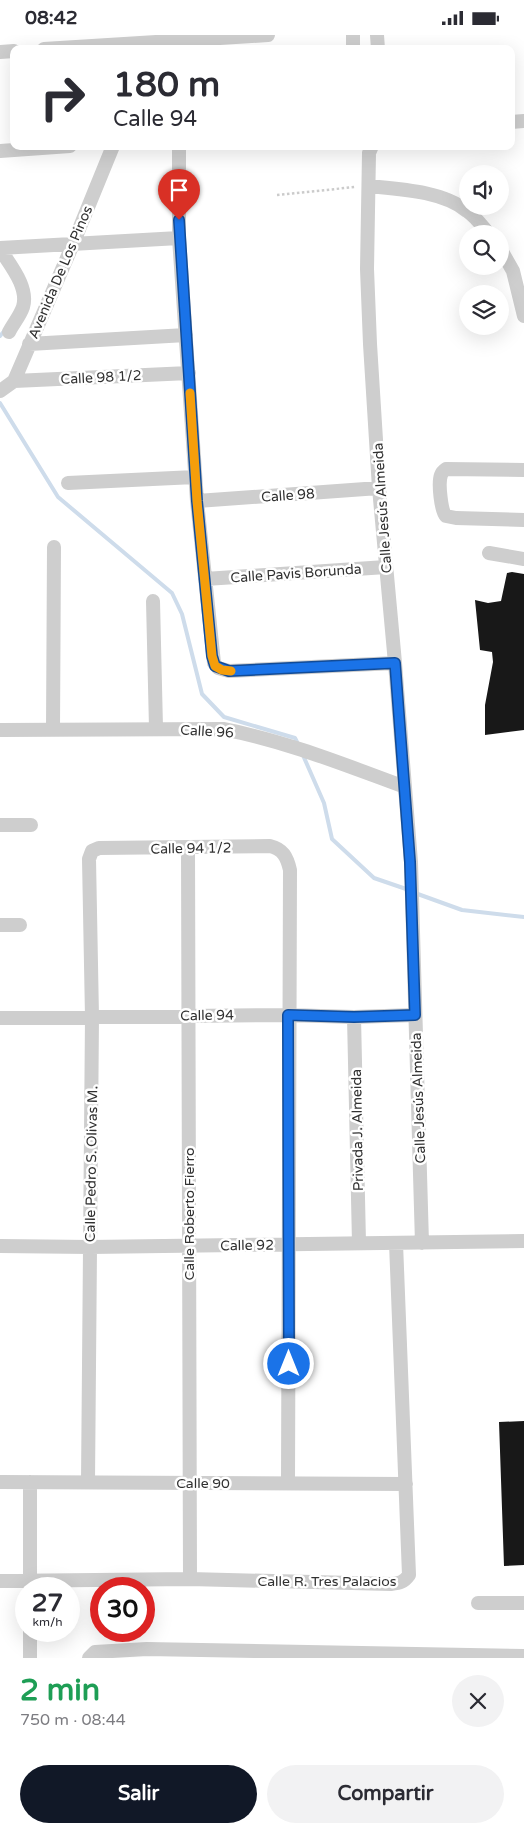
<!DOCTYPE html>
<html lang="es">
<meta charset="utf-8">
<style>
body{margin:0;font-family:"Varela Round",sans-serif;background:#f2f2f3;color:#2b2b33;height:100vh;display:flex;flex-direction:column;font-size:19px;white-space:nowrap}
*{box-sizing:border-box;margin:0}
p{font-size:16px;color:#7c7c81}
.icon{flex:none;width:28px;height:28px;fill:none;stroke:currentColor;stroke-width:2;stroke-linecap:round;stroke-linejoin:round}
.map{position:relative;height:1623px;overflow:hidden}
.sheet{display:flex;flex-direction:column;background:#fff;flex:1}
.sheet>*{flex:none}
.banner{position:absolute;left:10px;top:10px;width:505px;height:105px;border-radius:10px;box-shadow:0 5px 20px #0002;background:#fff;color:#2b2b33;overflow:hidden}
.controls{position:absolute;left:459px;top:130px;display:grid;gap:10px}
.controls a{display:grid;place-items:center;width:50px;height:50px;border-radius:50%;background:#fff;box-shadow:0 5px 20px #0002;font-size:25px}
.speed{position:absolute;left:15px;top:1542px;display:flex;gap:10px;font-size:25px;font-weight:700;text-align:center}
.speed>*{display:grid;place-content:center;width:65px;height:65px;border-radius:50%;background:#fff;box-shadow:0 5px 20px #0002;line-height:1}
.speed small{font-size:12px;font-weight:400}
.speed .limit{border:8px solid #d22;background:#fff;color:#111}
.pin{position:absolute;display:grid;place-items:center;width:42px;height:42px;color:#fff;margin:-51px -21px;border-radius:50% 50% 50% 0;rotate:-45deg;box-shadow:0 0 5px #0007}
.pin .icon{rotate:45deg}
.me{position:absolute;width:55px;margin:-28px;rotate:0deg;stroke-linejoin:round;filter:drop-shadow(0 0 4px #0008)}
.turn{display:flex;align-items:center;gap:18px;height:105px;padding:0 20px;font-size:22px}
.turn .icon{width:65px;height:65px;stroke-width:2.5}
.turn b{display:block;font-size:35px;line-height:42px}
.round{display:grid;place-items:center;flex:none;width:52px;height:52px;border-radius:26px;background:#f2f2f3}
.overview{display:flex;align-items:center;justify-content:space-between;height:85px;padding:0 20px}
h1{font-size:30px;font-weight:700;line-height:38px;color:#1e9e55}
.button{display:flex;gap:10px;margin-top:auto;padding:10px 20px}
.button a{flex:1;height:58px;border-radius:30px;background:#111827;color:#fff;font-size:20px;font-weight:700;line-height:58px;text-align:center}
.button a+a{background:#f2f2f3;color:#2b2b33}
.status{display:flex;justify-content:space-between;align-items:center;height:35px;padding:0 25px;background:#fff;direction:ltr}
.status svg{height:14px;fill:currentColor}
.map>svg:first-child{display:block}
</style>
<div class="status"><b>08:42</b><svg viewBox="0 0 49 12"><path d="M0 12V9h3v3zM5 12V6h3v6zM10 12V3h3v9zM15 12V0h3v12zM26 1h20v11H26zM47 4h2v5h-2z"/></svg></div>
<div class="map">
<svg width="524" height="1623" viewBox="0 0 524 1623">
<rect width="100%" height="100%" fill="#fff"/>
<g fill="none" stroke-linecap="round" stroke-linejoin="round">
<path stroke="#cedceb" stroke-width="4" d="M0 301 5 295
M0 368 58 462 172 558 182 579 202 659 224 682 295 703 298 709
M302 718 324 768 332 804 374 843 409 855
M415 858 462 875 524 882"/>
</g>
<path fill="#181818" d="M512 537 524 539V695L485 700V670L493 627 492 617 480 615 475 565 488 568 501 566 507 538Z
M524 1386V1530L504 1531 499 1387Z"/>
<g fill="none" stroke-linecap="round" stroke-linejoin="round">
<path stroke="#cbcbcb" stroke-width="2.5" stroke-dasharray="2.5 2.5" stroke-linecap="butt" d="M277 160 355 152"/>
<path stroke="#cecece" stroke-width="14" d="M353 0V14
M377 0 378 14
M44 14 268 0
M0 17 14 16
M511 87 524 86
M179 111V203L197 466 214 628 218 633 229 636 395 628
M372 111 369 118 367 234 370 309 379 453 395 628 411 827 422 1208
M0 116 70 111
M369 151C399 154 443 156 467 176 476 182 482 191 489 199
M0 213 179 203
M500 213 513 236 524 281
M0 214C10 230 29 252 23 272 20 281 13 289 9 297
M29 309 186 300
M14 346 189 338
M0 356 14 346 73 209 113 111
M524 435 446 434C443 436 442 437 441 440 438 448 441 476 446 481L456 483 524 485
M68 448 195 442
M197 466 379 453
M489 518 524 524
M205 544 386 532
M153 566 156 693
M53 694 54 512
M0 695 223 694C286 706 345 730 405 752
M0 790H31
M188 813 190 1544
M0 890H20
M354 982 359 1208
M0 983 288 980 354 982 415 980
M0 1211 90 1212 524 1206
M0 1447 406 1449
M88 1447 92 982 89 824 92 816 99 813 270 811C283 814 287 822 290 835L288 1448
M0 1546 190 1544 391 1549C400 1548 404 1547 409 1540L396 1208
M30 1553V1447
M478 1568H524
M30 1596V1623
M89 1623 95 1617 147 1614 524 1621"/>
</g>
<g fill="none" stroke-linecap="round" stroke-linejoin="round">
<g stroke="#114b97" stroke-width="12">
<path id="route" d="M179 185 197 466 212 621 215 631 229 636 395 628 410 827 415 980 354 982 288 980 289 1329"/>
</g>
<use href="#route" stroke="#1a73e8" stroke-width="9"/>
<path stroke="#f59e0b" stroke-width="9" d="M190 358 197 466 212 621 215 631 222 635 231 636"/>
</g>
<g text-anchor="middle" stroke-width="5" stroke-linejoin="round" paint-order="stroke">
<g font-size="14" fill="#313131" stroke="#fff">
<text transform="translate(60 237) rotate(-67)" y="5">Avenida De Los Pinos</text>
<text transform="translate(101 342) rotate(-3)" y="5">Calle 98 1/2</text>
<text transform="translate(288 460) rotate(-4)" y="5">Calle 98</text>
<text transform="translate(382 473) rotate(-94)" y="5">Calle Jesús Almeida</text>
<text transform="translate(296 538) rotate(-4)" y="5">Calle Pavis Borunda</text>
<text transform="translate(207 696) rotate(3)" y="5">Calle 96</text>
<text transform="translate(191 813) rotate(-1)" y="5">Calle 94 1/2</text>
<text transform="translate(207 980) rotate(-1)" y="5">Calle 94</text>
<text transform="translate(418 1063) rotate(-92)" y="5">Calle Jesús Almeida</text>
<text transform="translate(357 1095) rotate(-91)" y="5">Privada J. Almeida</text>
<text transform="translate(91 1129) rotate(-89)" y="5">Calle Pedro S. Olivas M.</text>
<text transform="translate(189 1179) rotate(-90)" y="5">Calle Roberto Fierro</text>
<text transform="translate(247 1210) rotate(-1)" y="5">Calle 92</text>
<text x="203" y="1453">Calle 90</text>
<text x="327" y="1551">Calle R. Tres Palacios</text>
</g>
</g>
</svg>
<div class="controls">
<a><svg class="icon" aria-label="sound" viewBox="0 0 24 24"><path d="M4 9h4l5-4v14l-5-4H4zM17 9q2 3 0 6"/></svg></a>
<a><svg class="icon" aria-label="search" viewBox="0 0 24 24"><circle cx="10" cy="10" r="6"/><path d="M15 15l6 6"/></svg></a>
<a><svg class="icon" aria-label="layers" viewBox="0 0 24 24"><path d="M12 4l9 5-9 5-9-5zM3 14l9 5 9-5"/></svg></a>
</div>
<div class="speed"><div>27<small>km/h</small></div><div class="limit">30</div></div>
<div class="pin" style="left:179px;top:185px;background:#d93025"><svg class="icon" aria-label="arrive" viewBox="0 0 24 24"><path d="M6 21V4h12l-3 4 3 4H6"/></svg></div>
<svg class="me" style="left:289px;top:1329px" viewBox="-20 -20 40 40"><circle r="17" fill="#1a73e8" stroke="#fff" stroke-width="3"/><path d="M0-11L8 9 0 5-8 9z" fill="#fff"/></svg>
<div class="banner">
<div class="turn"><svg class="icon" aria-label="right" viewBox="0 0 24 24"><path d="M7 20v-9h11M14 6l5 5-5 5"/></svg><div><b>180 m</b>Calle 94</div></div>
</div>
</div>
<section class="sheet">
<div class="overview"><div><h1>2 min</h1><p>750 m · 08:44</p></div><a class="round"><svg class="icon" aria-label="close" viewBox="0 0 24 24"><path d="M6 6l12 12M18 6L6 18"/></svg></a></div>
<div class="button"><a>Salir</a><a>Compartir</a></div>
</section>
